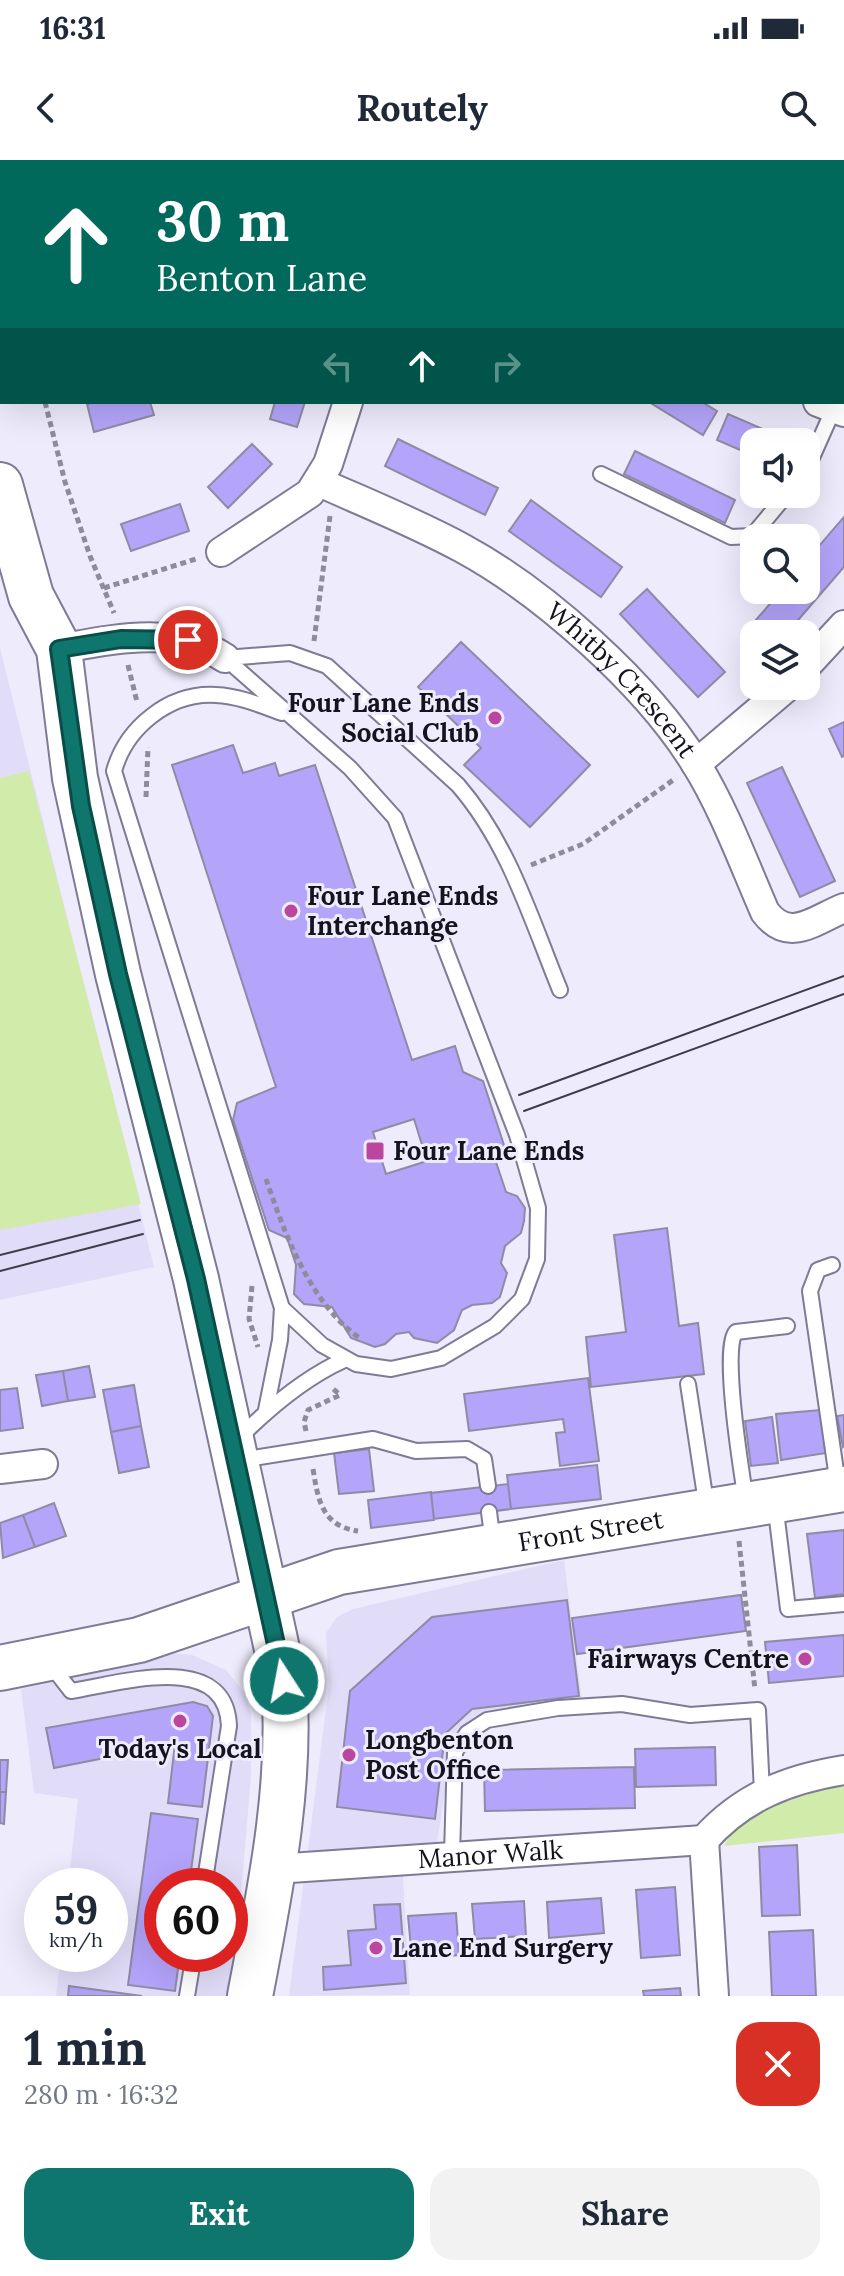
<!DOCTYPE html>
<meta charset="utf-8">
<style>
body{margin:0;font-family:Lora,serif;background:#f2f2f3;color:#1f2937;height:100vh;display:flex;flex-direction:column;font-size:30px;white-space:nowrap}
*{box-sizing:border-box;margin:0}
p{font-size:26px;color:#747a83}
.icon{flex:none;width:44px;height:44px;fill:none;stroke:currentColor;stroke-width:2;stroke-linecap:round;stroke-linejoin:round}
.map{position:relative;height:1836px;overflow:hidden}
.drawer{display:flex;flex-direction:column;background:#fff;flex:1}
.drawer>*{flex:none}
.guide{position:absolute;left:0px;top:0px;width:844px;height:244px;box-shadow:0 8px 32px #0002;background:#00695c;color:#fff;overflow:hidden}
.fabs{position:absolute;left:740px;top:268px;display:grid;gap:16px}
.fabs a{display:grid;place-items:center;width:80px;height:80px;border-radius:16px;background:#fff;box-shadow:0 8px 32px #0002;font-size:40px}
.speed{position:absolute;left:24px;top:1708px;display:flex;gap:16px;font-size:40px;font-weight:700;text-align:center}
.speed>*{display:grid;place-content:center;width:104px;height:104px;border-radius:50%;background:#fff;box-shadow:0 8px 32px #0002;line-height:1}
.speed small{font-size:20px;font-weight:400}
.speed .limit{border:12px solid #d22;background:#fff;color:#111}
.pin{position:absolute;display:grid;place-items:center;width:68px;height:68px;color:#fff;margin:-34px;border:4px solid #fff;border-radius:50%;box-shadow:0 2px 8px #0007}
.me{position:absolute;width:88px;margin:-44px;rotate:349deg;stroke-linejoin:round;filter:drop-shadow(0 0 6px #0008)}
.turn{display:flex;align-items:center;gap:28px;height:168px;padding:0 24px;font-size:36px}
.turn .icon{width:104px;height:104px;stroke-width:2.5}
.turn b{display:block;font-size:56px;line-height:68px}
.lanes{display:flex;align-items:center;height:76px;padding:0 24px;background:#0003;justify-content:center;gap:40px;direction:ltr}
.lanes .off{opacity:.35}
.round{display:grid;place-items:center;flex:none;width:84px;height:84px;border-radius:24px;background:#f2f2f3}
.summary{display:flex;align-items:center;justify-content:space-between;height:136px;padding:0 24px}
h1{font-size:48px;font-weight:800;line-height:60px}
.primary-button{display:flex;gap:16px;margin-top:auto;padding:16px 24px}
.primary-button a{flex:1;height:92px;border-radius:24px;background:#0f766e;color:#fff;font-size:32px;font-weight:800;line-height:92px;text-align:center}
.primary-button a+a{background:#f2f2f3;color:#1f2937}
.status{display:flex;justify-content:space-between;align-items:center;height:56px;padding:0 40px;background:#fff;direction:ltr}
.status svg{height:22px;fill:currentColor}
header{display:flex;justify-content:space-between;align-items:center;height:104px;padding:0 24px;background:#fff;font-size:36px;font-weight:800}
.map>svg:first-child{display:block}
</style>
<div class="status"><b>16:31</b><svg viewBox="0 0 49 12"><path d="M0 12V9h3v3zM5 12V6h3v6zM10 12V3h3v9zM15 12V0h3v12zM26 1h20v11H26zM47 4h2v5h-2z"/></svg></div>
<header><svg class="icon" aria-label="back" viewBox="0 0 24 24"><path d="M15 5l-7 7 7 7"/></svg>Routely<svg class="icon" aria-label="search" viewBox="0 0 24 24"><circle cx="10" cy="10" r="6"/><path d="M15 15l6 6"/></svg></header>
<div class="map">
<svg width="844" height="1836" viewBox="0 0 844 1836">
<rect width="100%" height="100%" fill="#edebfc"/>
<path fill="#e1ddf9" fill-rule="evenodd" d="M0 488 154 1107 0 1140Z
M564 1400 582 1540 475 1556 453 1579 437 1683 403 1717 410 1835 289 1836 329 1526 326 1473 337 1457 353 1449Z
M170 1493 192 1495 226 1510 245 1534 251 1554V1616L236 1794 226 1836H56L61 1794H110V1726H68L78 1639 34 1633 21 1529 97 1513 130 1498ZM162 1726H230V1794H162Z"/>
<path fill="#d1ebaa" d="M29 611 141 1044 0 1070V618Z
M844 1622V1673L724 1686 740 1657Z"/>
<path fill="#b4a4fa" stroke="#8f8ba5" stroke-width="2" fill-rule="evenodd" d="M694 0H749L755 2H693Z
M95 242H150L154 255 94 272 87 244Z
M275 242H305L297 267 270 259Z
M649 242H702L717 251 703 275Z
M728 254 786 279 785 282H754V296L717 280Z
M398 279 498 328 485 355 385 306Z
M252 284 272 304 228 348 208 327Z
M635 291 735 340 725 363 624 314Z
M531 340 622 407 601 437 509 371Z
M180 344 189 371 131 391 121 364Z
M844 357V407L786 474H771L755 461 782 430H806V401Z
M647 429 725 512 698 537 620 454Z
M461 482 590 605 530 667 464 605 481 588 418 527Z
M844 562V596L842 597 829 569Z
M233 585 243 613 275 603 279 616 315 605 412 900 455 886 463 912 483 921 504 985 501 1000 496 1002 506 1032 517 1036 525 1048 524 1061 521 1073 505 1086 501 1103 507 1113 500 1137 492 1143 472 1145 462 1150 454 1170 437 1183 414 1178 409 1172 396 1174 385 1184 375 1187 351 1178 332 1147 304 1144 294 1134 296 1105 287 1078 269 1070 233 960 237 943 276 927 172 605ZM414 959 427 1001 386 1014 373 972Z
M782 607 835 721 800 737 747 623Z
M667 1068 679 1166 698 1163 704 1214 591 1227 586 1177 626 1172 614 1075Z
M89 1206 95 1237 68 1241 63 1211Z
M63 1211 68 1241 42 1246 36 1215Z
M588 1218 599 1301 560 1306 556 1273 565 1272 563 1259 469 1271 464 1234Z
M134 1225 141 1266 111 1272 103 1230Z
M17 1228 23 1268 0 1271V1230Z
M820 1250 826 1293 781 1300 776 1254Z
M844 1255V1286L843 1287 837 1256Z
M772 1257 778 1303 751 1306 745 1261Z
M141 1266 149 1307 119 1313 111 1272Z
M369 1289 374 1331 339 1334 334 1293Z
M597 1305 601 1339 511 1349 507 1315Z
M508 1324 511 1349 434 1359 431 1333Z
M431 1332 434 1360 371 1368 368 1340Z
M54 1343 66 1376 35 1387 23 1355Z
M23 1355 35 1387 3 1398 0 1363Z
M844 1370V1434L815 1438 807 1374Z
M741 1435 746 1471 577 1494 572 1458Z
M567 1440 579 1536 472 1549 445 1574 435 1659 337 1647 350 1531 432 1457Z
M844 1475V1516L769 1523 765 1482Z
M193 1542 207 1546 213 1556 202 1647 168 1643 175 1584 54 1608 46 1568Z
M715 1587 716 1625 636 1627 635 1589Z
M0 1600H8L6 1632H0Z
M634 1607 635 1648 485 1651 484 1610Z
M0 1632H6L4 1664 0 1663Z
M151 1653 198 1659 189 1726H162V1794H180L175 1831 128 1825Z
M797 1685 800 1755 762 1756 759 1687Z
M675 1727 680 1795 641 1798 636 1730Z
M601 1738 604 1773 549 1778 547 1742Z
M524 1741 526 1776 475 1779 472 1744Z
M400 1744 406 1823 324 1830 323 1807 351 1805 348 1771 376 1769 374 1745Z
M456 1753 459 1795 412 1799 408 1756Z
M813 1770 816 1836H772L769 1772Z
M69 1826 142 1836H68Z
M680 1828 681 1836H644L643 1831Z"/>
<g fill="none" stroke-linecap="round" stroke-linejoin="round">
<g stroke="#7e7b94" stroke-width="18">
<path id="lane" d="M806 311 834 248
M601 314 731 377 752 376 787 334
M225 498 350 608 395 658 517 975 538 1048 537 1099 522 1139 495 1166 441 1198 391 1209 356 1204 322 1185 282 1148
M225 498 290 493 327 506 458 625C509 684 531 759 560 830
M832 1105 818 1110 810 1131 838 1325
M688 1224 707 1349
M266 1250 280 1180 282 1148 114 611C126 568 169 532 216 535 239 536 260 545 282 553
M239 1278C270 1247 304 1218 344 1200
M241 1300 373 1279 416 1291 467 1289 484 1299 488 1326
M746 1341C742 1315 721 1187 736 1172L787 1166
M775 1343 788 1449 844 1444
M489 1352 493 1383
M50 1504 71 1531C118 1524 226 1489 229 1566L204 1726
M452 1695 455 1592 467 1573 487 1560 558 1548 622 1544 690 1555 758 1550 762 1632
M187 1836 194 1794"/>
</g>
<g stroke="#7e7b94" stroke-width="32">
<g id="street">
<path d="M58 0 59 2"/>
<path d="M323 0V2"/>
<path d="M818 242 844 252"/>
<path id="s1" d="M319 322C366 343 416 363 462 388 543 432 647 524 696 604 724 649 744 704 765 752 789 784 814 760 844 748"/>
<path d="M221 392 310 333 328 304 348 242"/>
<path d="M59 489C115 479 174 465 225 498"/>
<path d="M806 506 844 465"/>
<path d="M696 604 788 526"/>
<path d="M0 1309 43 1304"/>
<path d="M704 1680C742 1637 788 1619 844 1610"/>
<path d="M704 1680 714 1836"/>
<path id="s2" d="M275 1709 704 1680"/>
</g>
</g>
<g stroke="#7e7b94" stroke-width="48">
<g id="primary">
<path d="M0 325 31 436 59 489 75 618 118 814 196 1119 284 1521C292 1627 270 1731 250 1836"/>
<path id="s3" d="M0 1508 139 1480 339 1412 844 1329"/>
</g>
</g>
<path stroke="#8e8c9a" stroke-width="5" stroke-dasharray="6 4" stroke-linecap="butt" d="M0 74 2 81
M45 242 65 322 90 396 114 453
M104 428 199 398
M314 481 330 356
M128 505 137 542
M146 637 148 587
M531 705 583 684 676 618
M266 1019C285 1075 311 1145 361 1179
M252 1126 249 1159 258 1187
M306 1271 304 1262 308 1250 340 1235 331 1227
M313 1309C318 1340 322 1366 358 1371
M739 1381 755 1530"/>
<use href="#lane" stroke="#fff" stroke-width="14"/>
<use href="#street" stroke="#fff" stroke-width="28"/>
<use href="#primary" stroke="#fff" stroke-width="44"/>
<path stroke="#3e3c47" stroke-width="2" d="M519 935 844 816
M524 951 844 834
M0 1095 140 1060
M0 1111 143 1074"/>
</g>
<g fill="none" stroke-linecap="round" stroke-linejoin="round">
<g stroke="#0a4d48" stroke-width="20">
<path id="route" d="M188 480 121 479 59 489 81 646 118 814 196 1119 284 1521"/>
</g>
<use href="#route" stroke="#0f766e" stroke-width="14"/>
</g>
<g fill="#bb469f" stroke="#edebfc" stroke-width="3">
<circle cx="495" cy="558" r="8"/>
<circle cx="291" cy="751" r="8"/>
<rect x="365" y="981" width="20" height="20" rx="4"/>
<circle cx="805" cy="1499" r="8"/>
<circle cx="180" cy="1561" r="8"/>
<circle cx="349" cy="1595" r="8"/>
<circle cx="376" cy="1788" r="8"/>
</g>
<g text-anchor="middle" stroke-width="6" stroke-linejoin="round" paint-order="stroke">
<g font-size="26" fill="#15131d" stroke="#edebfc">
<text dy="9" stroke="none"><textPath href="#s1" startOffset="366">Whitby Crescent</textPath></text>
<text dy="9" stroke="none"><textPath href="#s3" startOffset="608">Front Street</textPath></text>
<text dy="9" stroke="none"><textPath href="#s2" startOffset="216">Manor Walk</textPath></text>
</g>
<g font-size="26" font-weight="bold" fill="#15131d" stroke="#edebfc" text-anchor="start">
<text x="479" y="552" text-anchor="end">Four Lane Ends<tspan x="479" dy="30">Social Club</tspan></text>
<text x="307" y="745">Four Lane Ends<tspan x="307" dy="30">Interchange</tspan></text>
<text x="393" y="1000">Four Lane Ends</text>
<text x="789" y="1508" text-anchor="end">Fairways Centre</text>
<text x="365" y="1589">Longbenton<tspan x="365" dy="30">Post Office</tspan></text>
<text x="180" y="1598" text-anchor="middle">Today's Local</text>
<text x="392" y="1797">Lane End Surgery</text>
</g>
</g>
</svg>
<div class="fabs">
<a><svg class="icon" aria-label="sound" viewBox="0 0 24 24"><path d="M4 9h4l5-4v14l-5-4H4zM17 9q2 3 0 6"/></svg></a>
<a><svg class="icon" aria-label="search" viewBox="0 0 24 24"><circle cx="10" cy="10" r="6"/><path d="M15 15l6 6"/></svg></a>
<a><svg class="icon" aria-label="layers" viewBox="0 0 24 24"><path d="M12 4l9 5-9 5-9-5zM3 14l9 5 9-5"/></svg></a>
</div>
<div class="speed"><div>59<small>km/h</small></div><div class="limit">60</div></div>
<div class="pin" style="left:188px;top:480px;background:#d93025"><svg class="icon" aria-label="arrive" viewBox="0 0 24 24"><path d="M6 21V4h12l-3 4 3 4H6"/></svg></div>
<svg class="me" style="left:284px;top:1521px" viewBox="-20 -20 40 40"><circle r="17" fill="#0f766e" stroke="#fff" stroke-width="3"/><path d="M0-11L8 9 0 5-8 9z" fill="#fff"/></svg>
<div class="guide">
<div class="turn"><svg class="icon" aria-label="ahead" viewBox="0 0 24 24"><path d="M12 20V5M6 11l6-6 6 6"/></svg><div><b>30 m</b>Benton Lane</div></div>
<div class="lanes"><svg class="icon off" aria-label="left" viewBox="0 0 24 24"><path d="M17 20v-9H6M10 6l-5 5 5 5"/></svg><svg class="icon" aria-label="ahead" viewBox="0 0 24 24"><path d="M12 20V5M6 11l6-6 6 6"/></svg><svg class="icon off" aria-label="right" viewBox="0 0 24 24"><path d="M7 20v-9h11M14 6l5 5-5 5"/></svg></div>
</div>
</div>
<section class="drawer">
<div class="summary"><div><h1>1 min</h1><p>280 m · 16:32</p></div><a class="round" style="background:#d93025;color:#fff"><svg class="icon" aria-label="close" viewBox="0 0 24 24"><path d="M6 6l12 12M18 6L6 18"/></svg></a></div>
<div class="primary-button"><a>Exit</a><a>Share</a></div>
</section>
